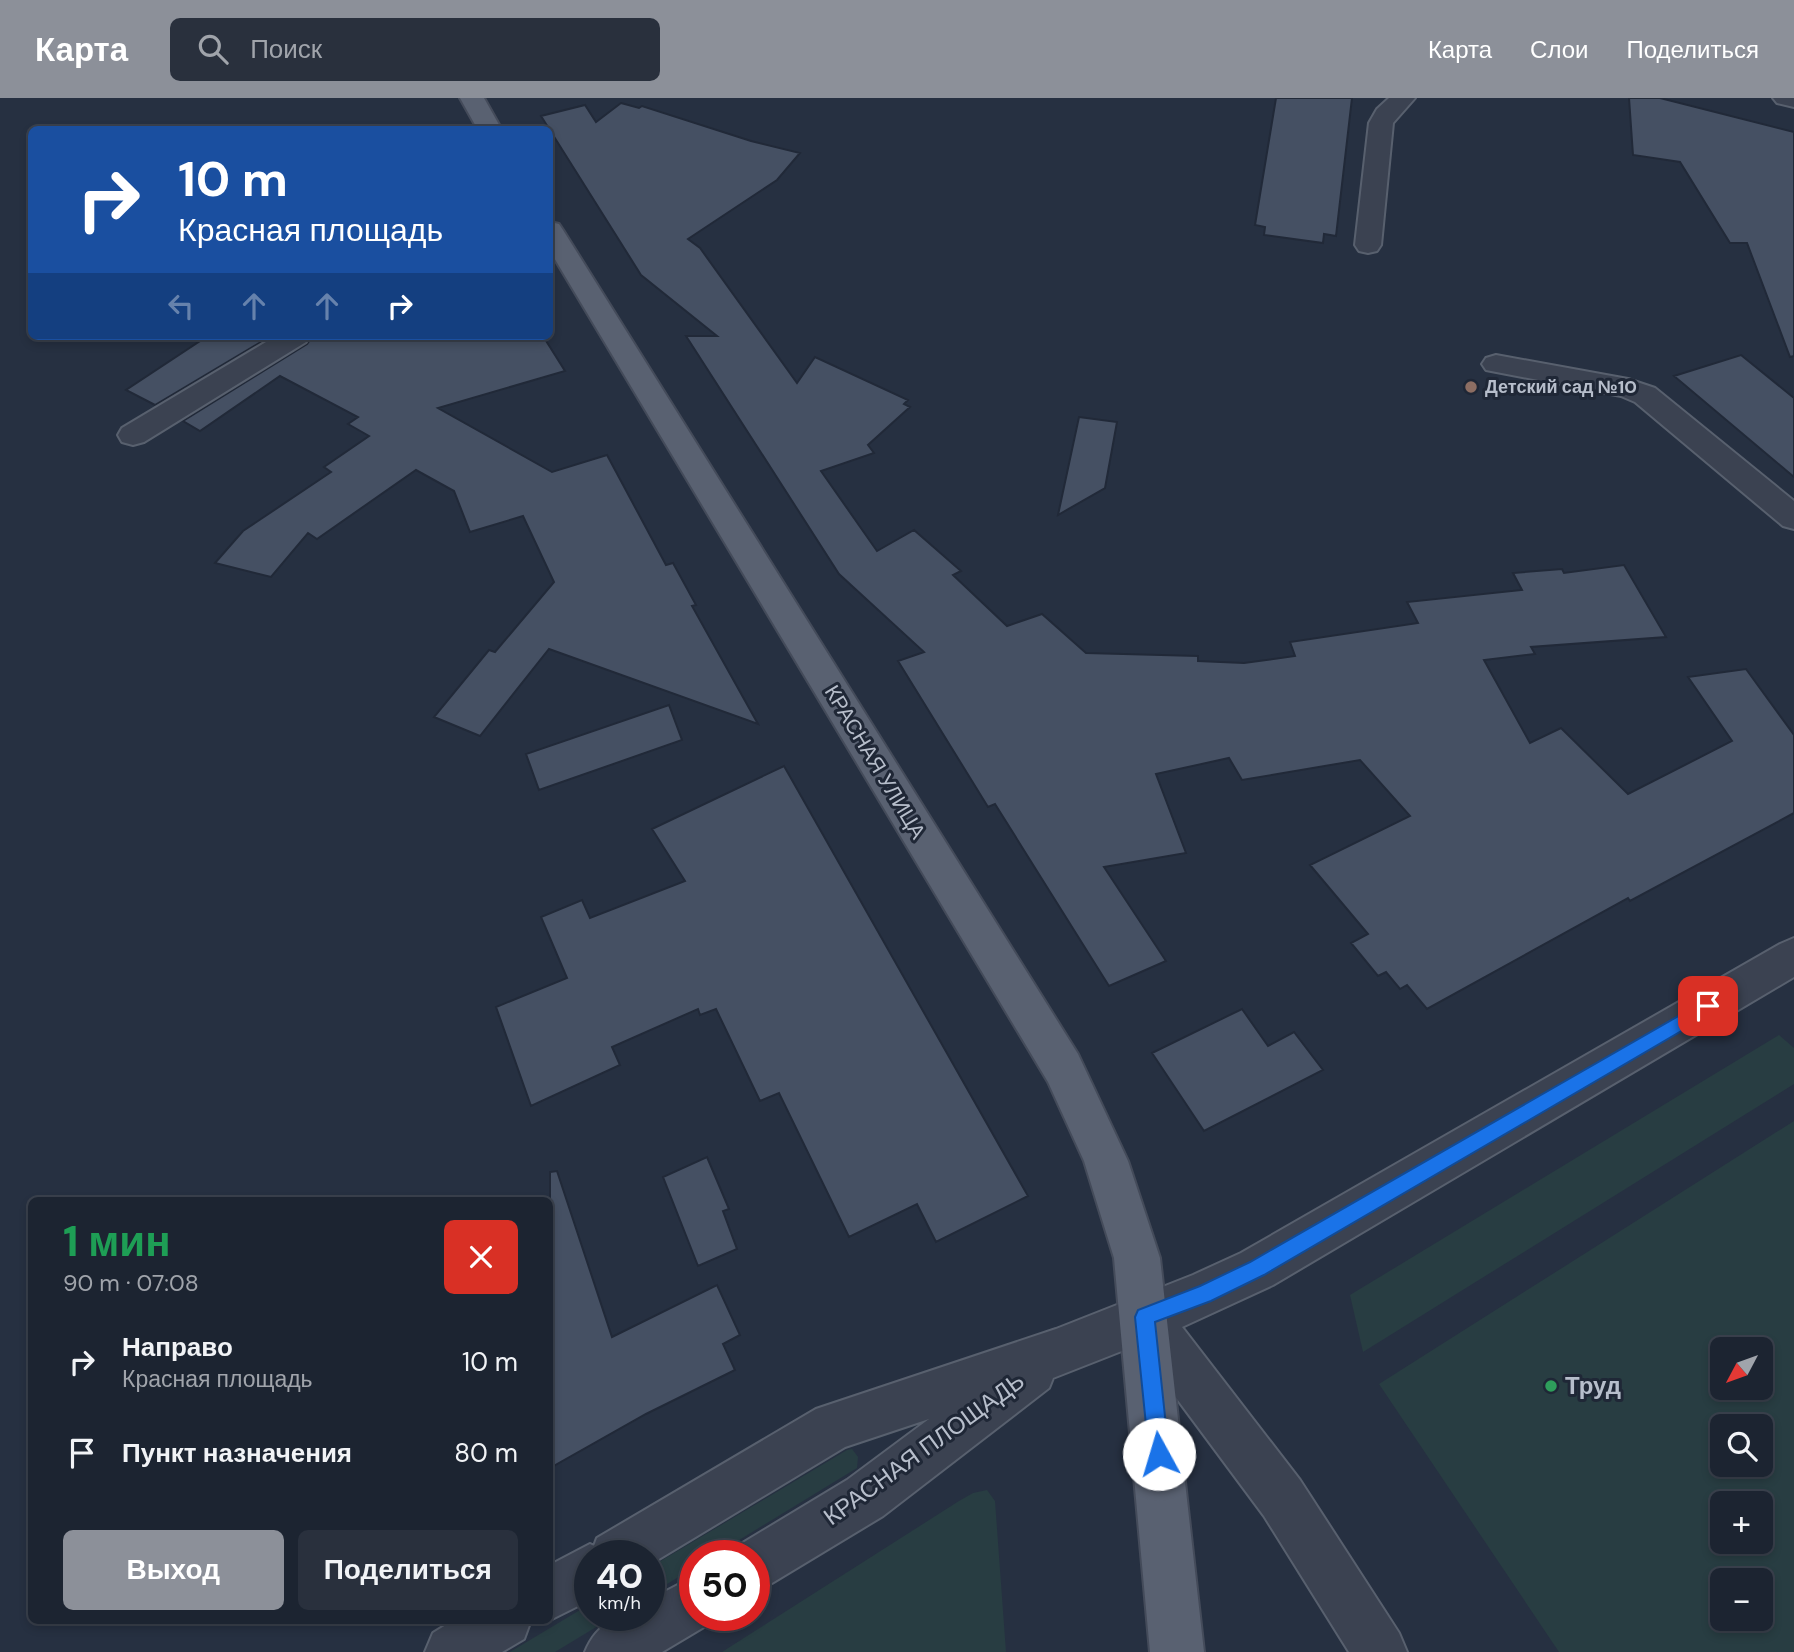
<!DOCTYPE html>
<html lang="ru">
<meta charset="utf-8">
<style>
body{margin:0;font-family:"DM Sans",sans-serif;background:#29303d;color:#f1f3f6;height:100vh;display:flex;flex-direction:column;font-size:26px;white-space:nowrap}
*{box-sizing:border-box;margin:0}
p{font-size:23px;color:#a0a4ab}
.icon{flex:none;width:38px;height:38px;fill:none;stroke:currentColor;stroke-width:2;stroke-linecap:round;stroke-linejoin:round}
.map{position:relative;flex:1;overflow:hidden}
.details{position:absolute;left:28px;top:1099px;width:525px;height:427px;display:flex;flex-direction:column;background:#1c2431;border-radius:10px;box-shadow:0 4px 10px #0003,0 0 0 2px #3a414d}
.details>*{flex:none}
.banner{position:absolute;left:28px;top:28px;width:525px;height:214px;border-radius:10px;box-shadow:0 4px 10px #0003,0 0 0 2px #3a414d;background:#1a4fa0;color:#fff;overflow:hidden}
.needle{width:46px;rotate:229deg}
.controls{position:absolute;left:1710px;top:1239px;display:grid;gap:14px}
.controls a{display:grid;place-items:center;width:63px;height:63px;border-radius:10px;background:#1c2431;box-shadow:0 4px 10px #0003,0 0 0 2px #3a414d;font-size:35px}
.speed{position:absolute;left:574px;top:1442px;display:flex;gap:14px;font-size:35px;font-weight:700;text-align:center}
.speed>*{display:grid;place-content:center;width:91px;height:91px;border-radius:50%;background:#1c2431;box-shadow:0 4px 10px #0003,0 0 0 2px #3a414d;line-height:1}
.speed small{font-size:18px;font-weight:400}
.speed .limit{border:10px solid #d22;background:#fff;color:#111}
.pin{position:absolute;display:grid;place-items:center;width:60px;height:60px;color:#fff;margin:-30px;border-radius:14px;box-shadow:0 4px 10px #0006}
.me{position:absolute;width:77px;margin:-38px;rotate:354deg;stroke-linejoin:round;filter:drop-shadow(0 0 5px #0008)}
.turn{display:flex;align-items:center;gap:24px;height:147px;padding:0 35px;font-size:32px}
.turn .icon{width:91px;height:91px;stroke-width:2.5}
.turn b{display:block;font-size:49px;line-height:60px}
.lanes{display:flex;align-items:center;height:66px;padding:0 35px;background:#0003;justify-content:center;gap:35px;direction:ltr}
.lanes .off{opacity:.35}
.round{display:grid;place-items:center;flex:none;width:74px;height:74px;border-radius:10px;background:#29303d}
.overview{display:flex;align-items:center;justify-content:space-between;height:119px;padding:0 35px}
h1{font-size:42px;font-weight:800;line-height:52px;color:#1e9e55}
.action{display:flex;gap:14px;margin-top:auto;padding:14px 35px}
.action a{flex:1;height:80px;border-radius:10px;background:#8c9099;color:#fff;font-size:28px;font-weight:800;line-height:80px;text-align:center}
.action a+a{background:#29303d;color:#f1f3f6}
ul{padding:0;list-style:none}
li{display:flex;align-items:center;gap:21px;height:91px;padding:0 35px}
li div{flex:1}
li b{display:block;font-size:26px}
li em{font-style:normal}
header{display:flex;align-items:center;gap:42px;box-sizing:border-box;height:98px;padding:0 35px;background:#8c9099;color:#fff}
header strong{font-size:33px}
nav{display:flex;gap:38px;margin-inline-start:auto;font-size:24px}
.search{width:490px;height:63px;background:#29303d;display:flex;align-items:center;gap:18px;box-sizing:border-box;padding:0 24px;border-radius:10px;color:#a0a4ab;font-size:26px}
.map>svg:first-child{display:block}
</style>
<header>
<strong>Карта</strong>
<div class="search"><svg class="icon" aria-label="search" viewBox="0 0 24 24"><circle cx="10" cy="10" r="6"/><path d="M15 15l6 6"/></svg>Поиск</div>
<nav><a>Карта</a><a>Слои</a><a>Поделиться</a></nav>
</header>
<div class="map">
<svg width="1794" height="1554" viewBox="0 0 1794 1554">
<rect width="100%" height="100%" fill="#263041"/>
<path fill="#283d42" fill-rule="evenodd" d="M1779 937 1794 950V986L1363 1254 1350 1197Z
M1794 1023V1554H1559L1379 1286ZM1760 1251V1290H1722V1251ZM1760 1328V1367H1722V1328ZM1760 1405V1444H1722V1405ZM1722 1482H1760V1521H1722Z
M852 1351 858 1359 857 1370 713 1458H695V1469L649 1497V1470L847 1352Z
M987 1392 995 1403 1006 1554H722L959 1403 973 1395Z
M590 1506V1517H616L555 1554H510Z"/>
<path fill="#455063" stroke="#212938" stroke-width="2" d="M1276 0H1352L1336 138 1324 136 1323 145 1264 137 1265 129 1255 127Z
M1629 0H1660L1794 34V258L1790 259 1747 145H1730L1680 64 1633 57Z
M621 5 639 10 642 8 751 43 800 55 777 82 688 141 700 150 797 285 815 259 908 302 904 306 910 309 868 347 874 355 821 373 877 453 914 432 961 473 953 477 1007 528 1042 516 1086 555 1198 558V563L1244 565 1295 558 1290 544 1418 525 1407 504 1522 492 1513 475 1562 471 1564 475 1624 467 1666 539 1531 549 1535 556 1484 562 1530 645 1561 630 1628 696 1732 643 1688 579 1746 571 1794 637V715L1630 803 1628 800 1427 911 1407 887 1400 891 1386 874 1378 878 1351 845 1368 836 1310 767 1410 718 1360 662 1242 682 1229 660 1156 676 1186 755 1104 769 1166 863 1109 888 995 706 988 709 898 563 924 554 839 476 686 238H717L641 177 541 18 585 7 596 24Z
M203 238H271L155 307 126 292 206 239Z
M313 238H543L565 273 438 310 552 374 607 357 666 467 673 465 696 507 692 508 758 626 549 551 480 638 434 619 489 552 495 554 554 484 523 418 470 434 454 393 416 372 317 441 308 435 271 479 215 465 243 433 331 374 324 369 369 338 348 326 358 319 280 278 200 333 183 323 307 246Z
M1741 257 1794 300V379L1674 278Z
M1079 319 1117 324 1105 390 1058 417Z
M669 607 682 642 539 692 526 656Z
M784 668 1028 1098 936 1144 917 1106 849 1139 779 995 760 1003 716 911 700 917 698 911 612 949 620 967 531 1008 496 909 567 880 541 819 582 802 590 820 685 783 652 731Z
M1242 911 1268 948 1294 934 1323 972 1204 1033 1152 955Z
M707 1059 729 1111 723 1113 737 1151 698 1168 663 1079Z
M557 1073 612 1239 717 1187 740 1237 723 1246 735 1272 646 1316 550 1370V1074Z"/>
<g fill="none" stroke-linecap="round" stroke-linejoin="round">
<g stroke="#58606e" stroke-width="4">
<path id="minor" d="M1389 0H1415L1393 25 1381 147 1377 153 1368 155 1359 153 1355 147 1369 25 1377 11Z
M1773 0H1794V9L1777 5Z
M276 238H310L306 244 144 344 133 347 122 344 118 337 122 330Z
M1496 257 1628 281 1655 290 1794 403V431L1783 428 1635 304 1621 298 1486 272 1482 266 1486 260Z
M1794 840V879L1273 1187 1182 1229 1300 1382 1399 1535 1407 1554H1349L1264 1418 1137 1247 1053 1280 1049 1290 883 1418 772 1485 754 1493V1458H732L736 1449 847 1382 929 1321 845 1349 649 1467V1458H590V1502L550 1522V1467L590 1446 594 1448 597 1440 816 1311 1056 1231 1193 1177 1241 1155 1780 846Z
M695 1478V1517H716L714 1523 662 1554H585C598 1523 618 1517 649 1517V1502Z
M454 1522H531L524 1541 502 1554H425L433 1535Z"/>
</g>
<g stroke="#444b5a" stroke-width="4">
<path id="major" d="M460 0H484L502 32H478Z
M550 124 559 126 563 132 1078 956 1128 1063 1160 1160 1204 1554H1150L1114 1160 1084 1063 1048 984 550 153Z"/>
</g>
<use href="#minor" fill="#3b4251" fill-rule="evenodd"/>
<use href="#major" fill="#596171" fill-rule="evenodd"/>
</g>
<path fill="#1a73e8" stroke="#114b97" stroke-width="2" d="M1708 901 1714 903 1716 908 1714 914 1264 1177 1211 1203 1155 1224 1169 1356 1166 1364 1159 1367 1152 1364 1149 1356 1135 1219 1138 1212 1200 1188 1250 1164Z"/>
<circle fill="#8d6e63" stroke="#1f2736" stroke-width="2.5" cx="1471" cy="289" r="7"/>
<circle fill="#2e9e5b" stroke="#1f2736" stroke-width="2.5" cx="1551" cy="1288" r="7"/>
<g text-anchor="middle" stroke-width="6" stroke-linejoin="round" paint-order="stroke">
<g font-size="18" font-weight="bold" fill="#b7becb" stroke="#1f2736" text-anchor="start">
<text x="1485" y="295">Детский сад №10</text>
</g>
<g font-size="21" fill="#b7becb" stroke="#1f2736">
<text transform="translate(875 664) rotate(59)" y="7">КРАСНАЯ УЛИЦА</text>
</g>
<g font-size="24" font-weight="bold" fill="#b7becb" stroke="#1f2736" text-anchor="start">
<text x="1565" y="1296">Труд</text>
</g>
<g font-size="24" fill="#b7becb" stroke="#1f2736">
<text transform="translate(924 1351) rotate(-36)" y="8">КРАСНАЯ ПЛОЩАДЬ</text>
</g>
</g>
</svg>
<div class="controls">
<a><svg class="needle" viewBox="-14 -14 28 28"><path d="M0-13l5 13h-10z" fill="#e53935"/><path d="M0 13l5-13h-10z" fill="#a0a4ab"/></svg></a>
<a><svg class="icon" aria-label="search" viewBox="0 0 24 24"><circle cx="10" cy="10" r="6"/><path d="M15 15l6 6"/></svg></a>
<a>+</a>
<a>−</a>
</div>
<div class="speed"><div>40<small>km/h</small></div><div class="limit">50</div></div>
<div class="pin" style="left:1708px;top:908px;background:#d93025"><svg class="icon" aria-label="arrive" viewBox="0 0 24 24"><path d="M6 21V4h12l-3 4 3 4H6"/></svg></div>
<svg class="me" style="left:1159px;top:1356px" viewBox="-20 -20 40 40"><circle r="19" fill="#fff"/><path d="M0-13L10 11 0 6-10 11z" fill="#1a73e8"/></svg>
<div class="banner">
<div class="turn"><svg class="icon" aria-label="right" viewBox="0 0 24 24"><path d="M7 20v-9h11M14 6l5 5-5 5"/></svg><div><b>10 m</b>Красная площадь</div></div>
<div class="lanes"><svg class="icon off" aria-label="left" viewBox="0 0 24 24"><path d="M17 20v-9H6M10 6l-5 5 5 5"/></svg><svg class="icon off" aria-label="ahead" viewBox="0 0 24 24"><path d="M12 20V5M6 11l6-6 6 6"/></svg><svg class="icon off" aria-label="ahead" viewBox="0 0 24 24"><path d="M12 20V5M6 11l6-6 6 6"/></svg><svg class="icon" aria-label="right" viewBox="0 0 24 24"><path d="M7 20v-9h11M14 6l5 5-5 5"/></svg></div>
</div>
<section class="details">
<div class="overview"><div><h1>1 мин</h1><p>90 m · 07:08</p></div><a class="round" style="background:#d93025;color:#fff"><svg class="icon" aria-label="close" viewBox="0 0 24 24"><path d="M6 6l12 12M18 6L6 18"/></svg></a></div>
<ul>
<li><svg class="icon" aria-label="right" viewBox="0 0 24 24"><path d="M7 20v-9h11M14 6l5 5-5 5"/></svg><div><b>Направо</b><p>Красная площадь</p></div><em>10 m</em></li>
<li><svg class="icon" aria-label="arrive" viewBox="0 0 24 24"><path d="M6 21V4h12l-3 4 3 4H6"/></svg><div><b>Пункт назначения</b></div><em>80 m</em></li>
</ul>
<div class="action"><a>Выход</a><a>Поделиться</a></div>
</section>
</div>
